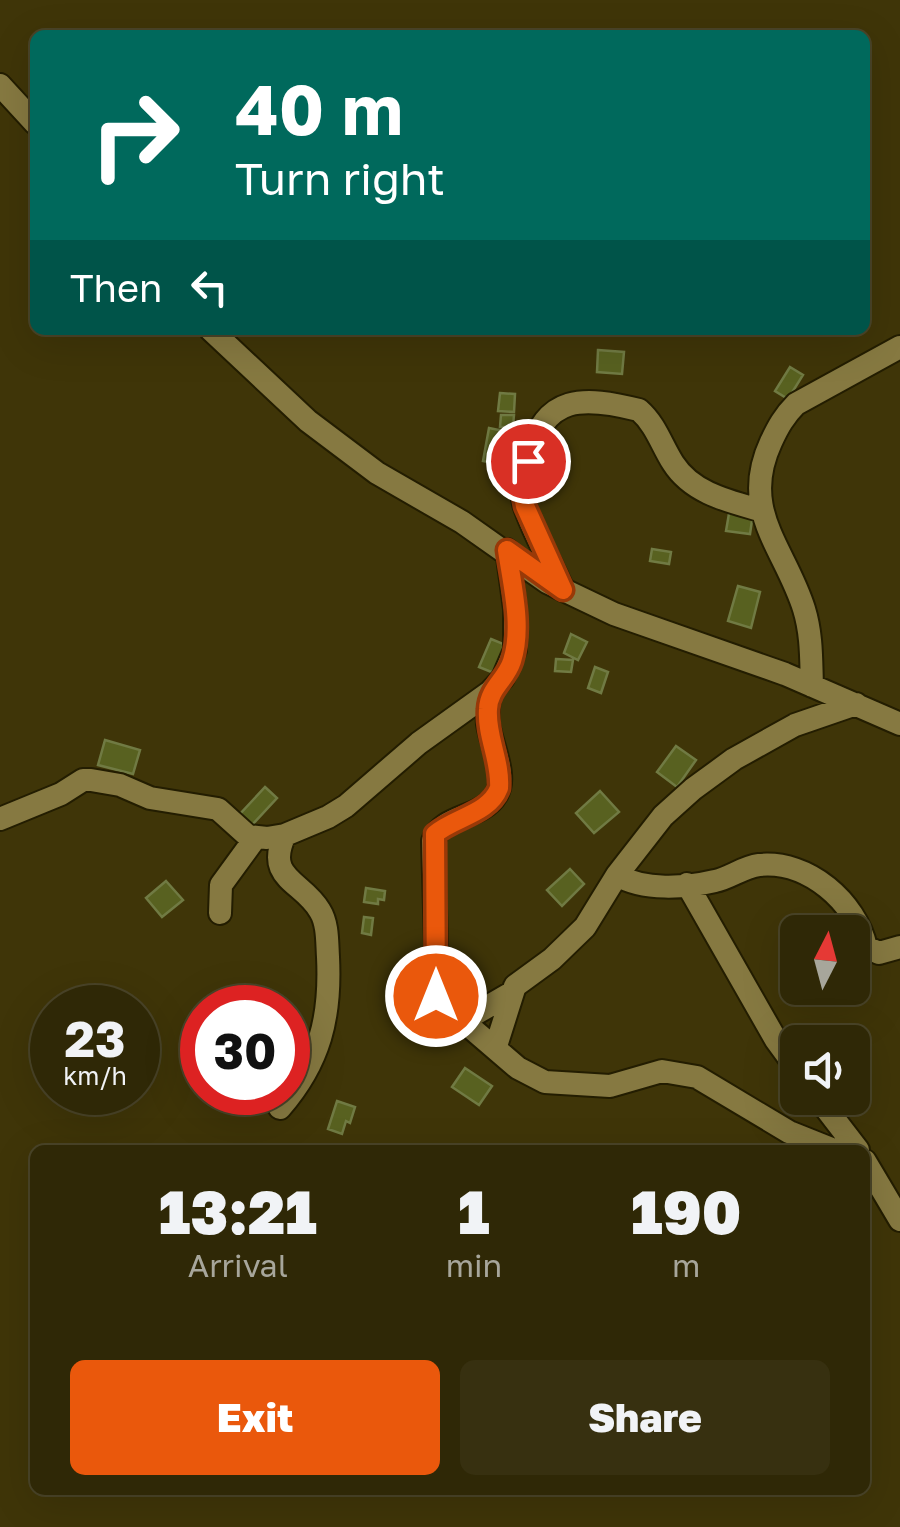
<!DOCTYPE html>
<style>
body{margin:0;font-family:"Golos Text",sans-serif;background:#373010;color:#f1f3f6;height:100vh;display:flex;flex-direction:column;font-size:38px;white-space:nowrap}
*{box-sizing:border-box;margin:0}
p{font-size:32px;color:#a7a69b}
.icon{flex:none;width:55px;height:55px;fill:none;stroke:currentColor;stroke-width:2;stroke-linecap:round;stroke-linejoin:round}
.map{position:relative;flex:1;overflow:hidden}
.sheet{position:absolute;left:30px;top:1145px;width:840px;height:350px;display:flex;flex-direction:column;background:#2f2806;border-radius:15px;box-shadow:0 10px 40px #0002,0 0 0 2px #4a4428}
.sheet>*{flex:none}
.guide{position:absolute;left:30px;top:30px;width:840px;height:305px;border-radius:15px;box-shadow:0 10px 40px #0002,0 0 0 2px #4a4428;background:#00695c;color:#fff;overflow:hidden}
.needle{width:65px;rotate:6deg}
.tools{position:absolute;left:780px;top:915px;display:grid;gap:20px}
.tools a{display:grid;place-items:center;width:90px;height:90px;border-radius:15px;background:#2f2806;box-shadow:0 10px 40px #0002,0 0 0 2px #4a4428;font-size:50px}
.speed{position:absolute;left:30px;top:985px;display:flex;gap:20px;font-size:50px;font-weight:700;text-align:center}
.speed>*{display:grid;place-content:center;width:130px;height:130px;border-radius:50%;background:#2f2806;box-shadow:0 10px 40px #0002,0 0 0 2px #4a4428;line-height:1}
.speed small{font-size:25px;font-weight:400}
.speed .limit{border:15px solid #d22;background:#fff;color:#111}
.pin{position:absolute;display:grid;place-items:center;width:85px;height:85px;color:#fff;margin:-42px;border:5px solid #fff;border-radius:50%;box-shadow:0 2px 10px #0007}
.me{position:absolute;width:110px;margin:-55px;rotate:0deg;stroke-linejoin:round;filter:drop-shadow(0 0 8px #0008)}
.turn{display:flex;align-items:center;gap:35px;height:210px;padding:0 40px;font-size:45px}
.turn .icon{width:130px;height:130px;stroke-width:2.5}
.turn b{display:block;font-size:70px;line-height:85px}
.then{display:flex;align-items:center;height:95px;padding:0 40px;background:#0003;gap:20px;font-size:38px}
.eta{display:flex;justify-content:space-evenly;align-items:center;height:170px;text-align:center}
.eta b{font-size:60px;font-weight:800;line-height:70px}
.cta{display:flex;gap:20px;margin-top:auto;padding:20px 40px}
.cta a{flex:1;height:115px;border-radius:15px;background:#ea580c;color:#fff;font-size:40px;font-weight:800;line-height:115px;text-align:center}
.cta a+a{background:#373010;color:#f1f3f6}
.map>svg:first-child{display:block}
</style>
<div class="map">
<svg width="900" height="1527" viewBox="0 0 900 1527">
<rect width="100%" height="100%" fill="#3f3508"/>
<path fill="#586120" stroke="#707a43" stroke-width="2.5" d="M598 350 624 352 622 374 597 372Z
M790 367 803 375 788 399 775 391Z
M500 393 515 394 514 412 498 411Z
M501 415H514L513 427H500Z
M489 428 509 432 503 465 483 461Z
M732 496 755 500 750 534 726 531Z
M652 549 671 552 669 564 650 561Z
M738 586 760 592 751 628 728 621Z
M571 634 587 642 578 660 564 653Z
M491 639 513 648 501 676 479 667Z
M556 659 573 660 571 672 555 671Z
M595 667 608 672 601 693 588 688Z
M105 740 140 750 133 774 98 765Z
M676 746 696 760 677 787 657 772Z
M265 787 277 798 252 825 240 814Z
M600 791 619 812 594 833 576 813Z
M570 869 584 884 562 906 547 890Z
M166 881 183 900 162 917 146 898Z
M366 888 385 891 384 900 378 899V904L364 902Z
M364 917 373 918 371 935 362 933Z
M418 997 433 1017 414 1031 399 1011Z
M465 1068 492 1086 479 1105 452 1087Z
M337 1101 355 1107 350 1123 346 1121 342 1134 328 1129Z"/>
<g fill="none" stroke-linecap="round" stroke-linejoin="round">
<g stroke="#231d01" stroke-width="26">
<path id="street" d="M0 85 35 123
M211 330 308 421 377 473 462 522 547 582 614 614 785 674 900 724
M563 590C551 562 533 533 524 504 520 490 525 471 529 457 544 394 584 396 639 410 656 425 661 444 673 463 692 493 728 501 760 510
M812 686C811 660 812 635 804 609 785 548 739 511 771 442 778 427 784 416 796 404L900 347
M490 692C488 703 487 713 488 724 491 744 508 777 496 795 482 819 442 814 433 841L438 1010 470 1027 518 1068 545 1082 610 1086 662 1071 697 1077 789 1132 834 1150
M0 819 61 794 83 780H91L120 785 150 798 218 809 248 836 267 838 285 835 328 817 346 806 419 743 490 692 503 678 515 650V609L507 550
M617 875C644 891 685 888 715 881 730 878 743 867 759 865 808 860 856 902 866 947L879 953 900 947
M687 884 776 1040 798 1070
M220 913 221 885 256 837
M461 1022 513 992
M496 1046 515 986 552 959 585 927 617 875 663 816 693 789 734 759 795 725 856 704
M818 1098 858 1150
M280 1108C320 1062 331 1017 328 957 327 942 328 924 320 911 303 881 264 879 285 835
M865 1161 900 1220"/>
</g>
<use href="#street" stroke="#867941" stroke-width="22"/>
</g>
<g fill="none" stroke-linecap="round" stroke-linejoin="round">
<g stroke="#983908" stroke-width="25">
<path id="route" d="M436 996 435 834C455 817 489 814 499 788 501 761 486 736 488 709 489 688 506 680 512 661 523 627 512 585 507 550L563 590 525 506 523 496 528 461"/>
</g>
<use href="#route" stroke="#ea580c" stroke-width="18"/>
</g>
</svg>
<div class="tools">
<a><svg class="needle" viewBox="-14 -14 28 28"><path d="M0-13l5 13h-10z" fill="#e53935"/><path d="M0 13l5-13h-10z" fill="#a7a69b"/></svg></a>
<a><svg class="icon" aria-label="sound" viewBox="0 0 24 24"><path d="M4 9h4l5-4v14l-5-4H4zM17 9q2 3 0 6"/></svg></a>
</div>
<div class="speed"><div>23<small>km/h</small></div><div class="limit">30</div></div>
<div class="pin" style="left:528px;top:461px;background:#d93025"><svg class="icon" aria-label="arrive" viewBox="0 0 24 24"><path d="M6 21V4h12l-3 4 3 4H6"/></svg></div>
<svg class="me" style="left:436px;top:996px" viewBox="-20 -20 40 40"><circle r="17" fill="#ea580c" stroke="#fff" stroke-width="3"/><path d="M0-11L8 9 0 5-8 9z" fill="#fff"/></svg>
<div class="guide">
<div class="turn"><svg class="icon" aria-label="right" viewBox="0 0 24 24"><path d="M7 20v-9h11M14 6l5 5-5 5"/></svg><div><b>40 m</b>Turn right</div></div>
<div class="then">Then<svg class="icon" aria-label="left" viewBox="0 0 24 24"><path d="M17 20v-9H6M10 6l-5 5 5 5"/></svg></div>
</div>
<section class="sheet">
<div class="eta">
<div><b>13:21</b><p>Arrival</p></div>
<div><b>1</b><p>min</p></div>
<div><b>190</b><p>m</p></div>
</div>
<div class="cta"><a>Exit</a><a>Share</a></div>
</section>
</div>
